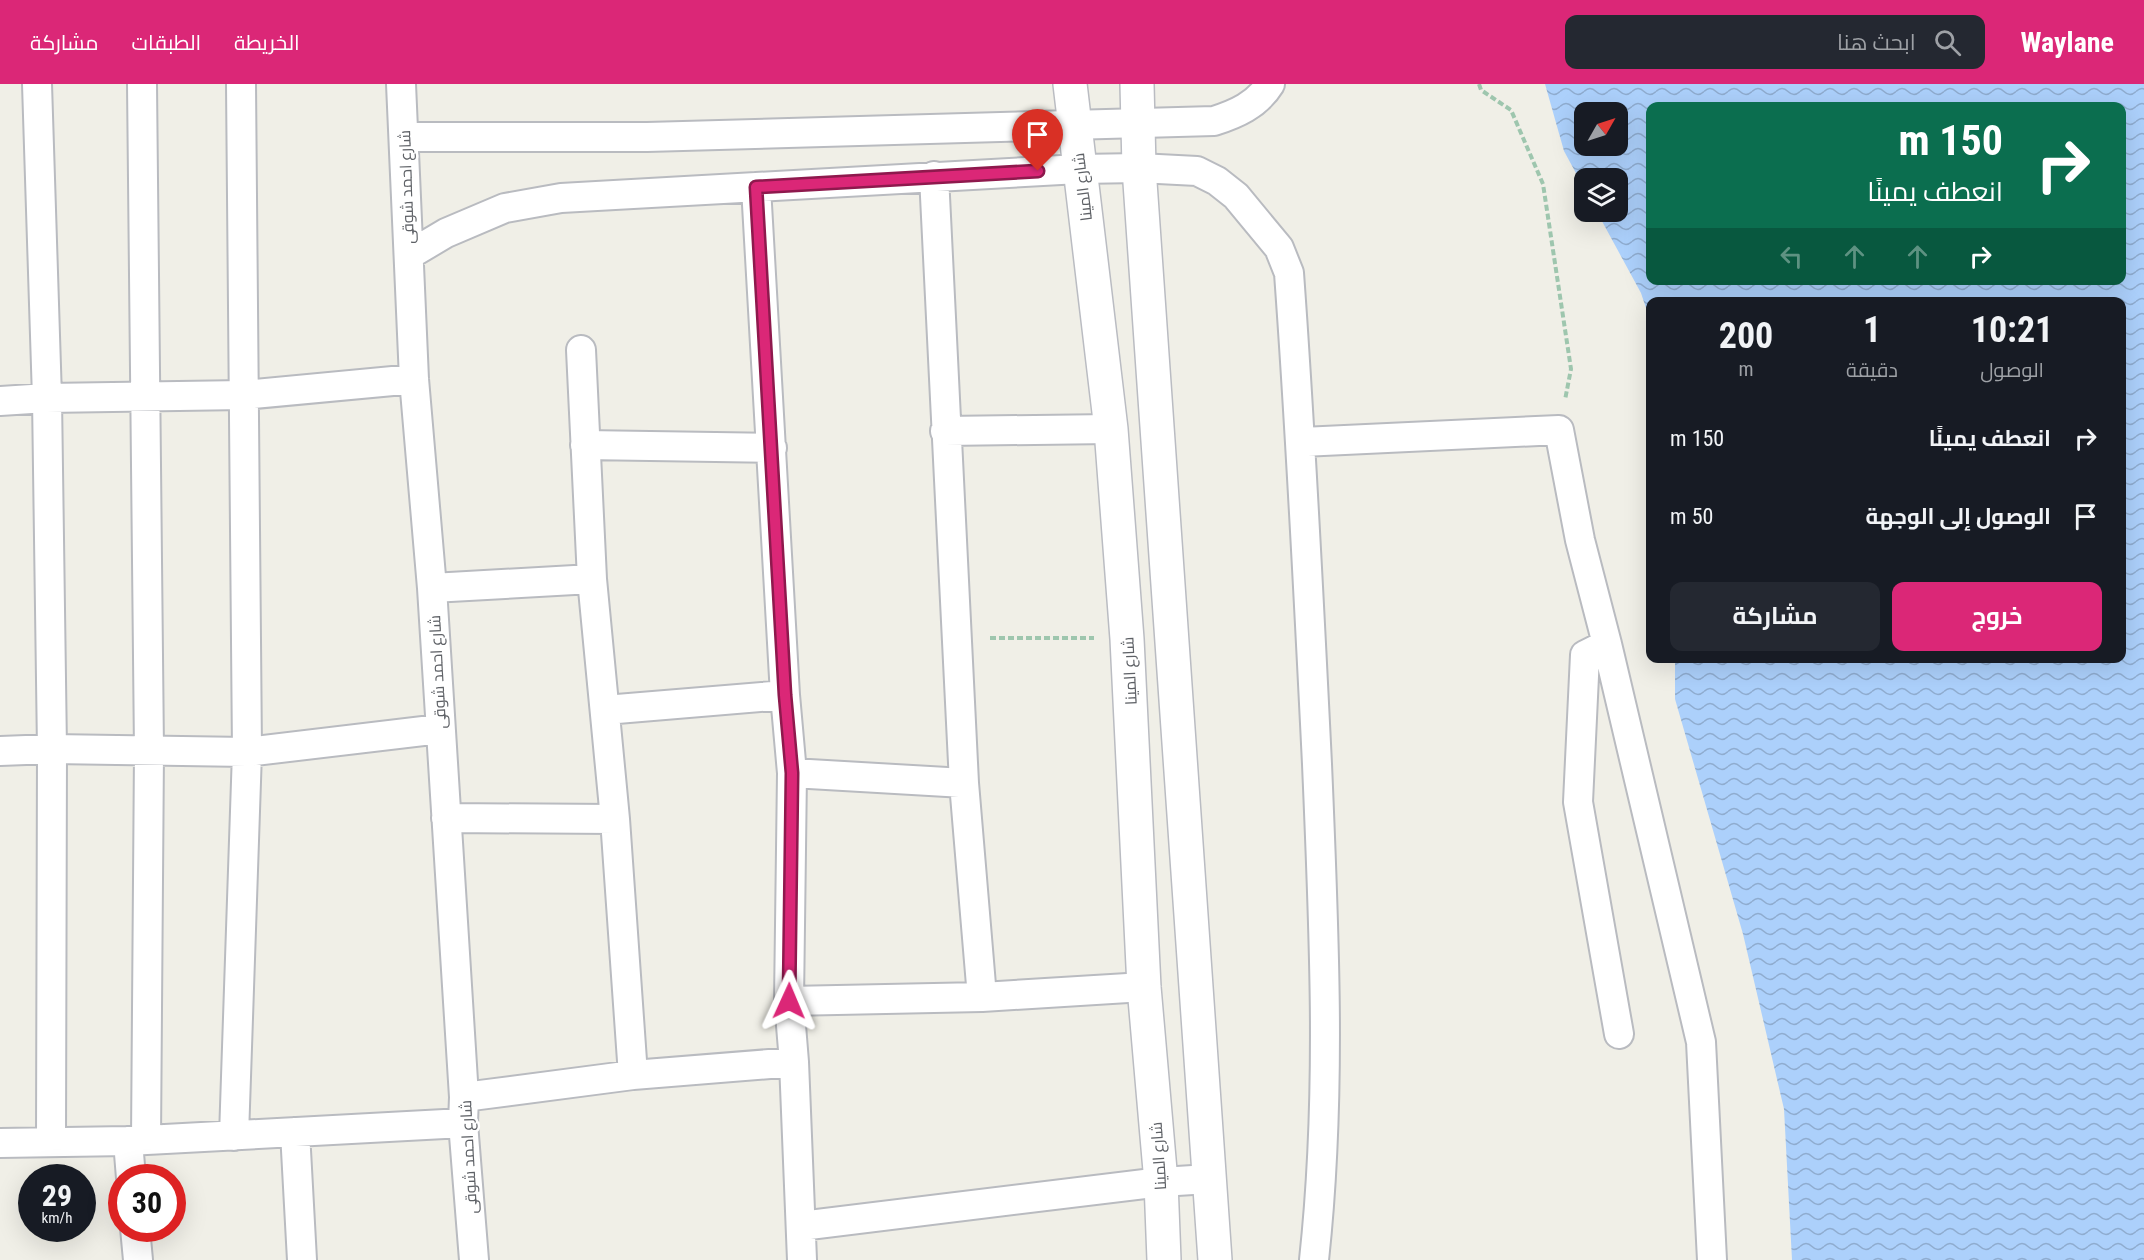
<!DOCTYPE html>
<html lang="ar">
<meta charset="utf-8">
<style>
body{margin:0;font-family:"Roboto Condensed",Cairo,sans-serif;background:#242831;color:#f1f3f6;direction:rtl;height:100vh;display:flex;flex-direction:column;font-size:22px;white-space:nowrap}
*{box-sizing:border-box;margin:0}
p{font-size:20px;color:#9ea1a6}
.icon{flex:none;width:33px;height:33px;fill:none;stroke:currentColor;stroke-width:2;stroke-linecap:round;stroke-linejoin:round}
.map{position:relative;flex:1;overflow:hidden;direction:ltr}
.panel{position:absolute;left:1646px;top:213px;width:480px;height:366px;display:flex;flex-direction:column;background:#171b24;border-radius:12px;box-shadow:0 6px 24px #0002;direction:rtl}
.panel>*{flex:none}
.guide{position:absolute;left:1646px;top:18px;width:480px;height:183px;border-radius:12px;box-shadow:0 6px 24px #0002;direction:rtl;background:#0b6e4f;color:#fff;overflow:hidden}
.needle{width:39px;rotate:51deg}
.controls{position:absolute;left:1574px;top:18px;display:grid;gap:12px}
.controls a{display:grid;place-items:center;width:54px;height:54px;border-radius:12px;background:#171b24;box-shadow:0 6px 24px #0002;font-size:30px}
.speed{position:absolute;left:18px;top:1080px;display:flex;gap:12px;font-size:30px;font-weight:700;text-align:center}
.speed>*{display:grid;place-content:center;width:78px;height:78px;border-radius:50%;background:#171b24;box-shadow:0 6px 24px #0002;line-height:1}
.speed small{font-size:15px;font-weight:400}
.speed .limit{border:9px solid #d22;background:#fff;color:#111}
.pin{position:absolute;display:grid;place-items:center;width:51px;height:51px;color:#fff;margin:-62px -26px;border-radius:50% 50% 50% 0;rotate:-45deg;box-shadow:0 0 6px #0007}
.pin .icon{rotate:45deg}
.me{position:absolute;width:66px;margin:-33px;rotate:1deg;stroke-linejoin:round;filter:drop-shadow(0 0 4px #0008)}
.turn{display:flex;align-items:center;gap:21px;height:126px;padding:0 24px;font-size:27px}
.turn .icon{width:78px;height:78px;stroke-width:2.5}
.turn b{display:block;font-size:42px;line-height:51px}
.lanes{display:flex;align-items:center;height:57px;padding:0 24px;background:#0003;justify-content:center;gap:30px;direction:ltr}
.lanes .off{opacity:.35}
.eta{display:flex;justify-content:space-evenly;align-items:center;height:102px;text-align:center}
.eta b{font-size:36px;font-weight:700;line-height:42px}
.cta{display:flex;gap:12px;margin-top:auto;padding:12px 24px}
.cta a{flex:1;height:69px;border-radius:12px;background:#db2777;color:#fff;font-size:24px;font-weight:700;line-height:69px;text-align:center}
.cta a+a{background:#242831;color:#f1f3f6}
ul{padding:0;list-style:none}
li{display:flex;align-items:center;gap:18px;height:78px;padding:0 24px}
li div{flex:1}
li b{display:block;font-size:22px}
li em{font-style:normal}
header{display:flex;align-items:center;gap:36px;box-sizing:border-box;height:84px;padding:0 30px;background:#db2777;color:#fff}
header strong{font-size:28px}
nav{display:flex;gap:33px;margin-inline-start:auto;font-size:21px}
.search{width:420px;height:54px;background:#242831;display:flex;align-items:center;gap:15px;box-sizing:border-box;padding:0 21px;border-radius:12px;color:#9ea1a6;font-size:22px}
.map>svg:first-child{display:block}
</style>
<header>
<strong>Waylane</strong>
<div class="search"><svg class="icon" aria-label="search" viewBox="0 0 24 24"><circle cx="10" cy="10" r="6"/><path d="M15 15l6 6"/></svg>ابحث هنا</div>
<nav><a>الخريطة</a><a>الطبقات</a><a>مشاركة</a></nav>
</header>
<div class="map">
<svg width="2144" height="1176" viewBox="0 0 2144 1176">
<defs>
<pattern id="water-waves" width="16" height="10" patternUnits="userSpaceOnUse" patternTransform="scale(1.5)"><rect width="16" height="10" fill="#acd0fb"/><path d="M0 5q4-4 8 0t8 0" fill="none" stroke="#8faccf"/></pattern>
</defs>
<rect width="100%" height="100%" fill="#f0efe7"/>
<path fill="url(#water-waves)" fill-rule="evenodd" d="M1545 0H2144V1176H1792L1784 1025 1743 850 1675 615V575L2121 574V218H1650V236L1641 209 1597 128H1617V94H1584V104L1564 67ZM1650 22H2121V196H1650ZM1584 28H1617V62H1584Z"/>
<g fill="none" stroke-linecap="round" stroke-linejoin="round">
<g stroke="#b9bbc0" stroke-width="32">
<path id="minor" d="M37 0 47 314 52 665 51 1058
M142 0 149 667 146 1055
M401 0 414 295 432 504 464 1013 463 1039 474 1176
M404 53H647L1214 37C1236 30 1257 21 1270 0
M934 92 964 699 982 913
M756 103 785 611 792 689 789 917 794 978 802 1176
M409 171 446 149 505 124 561 114 1079 85 1139 84 1197 87 1217 97 1236 112 1279 164 1289 189C1301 353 1309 516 1317 680 1324 846 1332 1011 1314 1176
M581 266 592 495 615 735 633 991
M0 317 47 314 244 311 414 295
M945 347 1111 345
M1302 358 1559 346 1580 456 1607 560 1701 958 1712 1176
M585 361 772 364
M432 504 592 495
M1607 560 1585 571 1578 718 1619 950
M605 626 785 611
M0 667 52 665 247 668 440 645
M792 689 964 699
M446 734 615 735
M789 917 982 913 1144 903
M464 1013 633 991 794 978
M295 1048 302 1176
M234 1052 247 668 241 0
M128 1057 131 1094
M0 1059 128 1057 463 1039
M801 1142 1161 1098 1209 1095
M135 1144 138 1176"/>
</g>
<g stroke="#babcc2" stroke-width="36">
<path id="secondary" d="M1070 0 1111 345 1127 555 1144 903 1161 1098 1164 1176
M1137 0 1139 84 1215 1176"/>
</g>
<path stroke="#9ec6ae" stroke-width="4" stroke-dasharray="6 3" stroke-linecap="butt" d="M1479 0 1481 6 1511 26 1543 100 1571 285 1565 316
M990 554H1094"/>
<use href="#minor" stroke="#fff" stroke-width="28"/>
<use href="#secondary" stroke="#fff" stroke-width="33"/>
</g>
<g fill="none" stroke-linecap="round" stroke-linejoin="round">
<g stroke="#8e194d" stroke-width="15">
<path id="route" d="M789 917 792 689 785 611 756 103 1038 87"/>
</g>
<use href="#route" stroke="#db2777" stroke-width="10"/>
</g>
<g text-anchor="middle" stroke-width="5" stroke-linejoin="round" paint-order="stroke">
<g font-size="16" fill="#5e6166" stroke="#fff">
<text transform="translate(406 103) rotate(-92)" y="6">شارع احمد شوقى</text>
<text transform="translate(1082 103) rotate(-97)" y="6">شارع المينا</text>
<text transform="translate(1129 587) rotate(-93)" y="6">شارع المينا</text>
<text transform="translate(437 588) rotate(-93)" y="6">شارع احمد شوقى</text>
<text transform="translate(1158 1072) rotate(-94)" y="6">شارع المينا</text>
<text transform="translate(468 1073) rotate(-93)" y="6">شارع احمد شوقى</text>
</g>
</g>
</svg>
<div class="controls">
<a><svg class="needle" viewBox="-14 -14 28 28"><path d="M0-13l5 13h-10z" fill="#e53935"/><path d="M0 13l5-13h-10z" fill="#9ea1a6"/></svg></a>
<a><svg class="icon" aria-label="layers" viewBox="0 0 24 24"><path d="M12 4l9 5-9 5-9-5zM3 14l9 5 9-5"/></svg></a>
</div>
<div class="speed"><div>29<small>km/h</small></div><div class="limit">30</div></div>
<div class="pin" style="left:1038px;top:87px;background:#d93025"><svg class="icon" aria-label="arrive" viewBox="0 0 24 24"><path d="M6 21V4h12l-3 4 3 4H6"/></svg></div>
<svg class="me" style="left:789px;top:917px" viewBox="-20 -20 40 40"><path d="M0-17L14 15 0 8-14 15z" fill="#db2777" stroke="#fff" stroke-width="4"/></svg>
<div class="guide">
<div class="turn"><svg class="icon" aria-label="right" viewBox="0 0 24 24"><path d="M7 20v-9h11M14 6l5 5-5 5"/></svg><div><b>150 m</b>انعطف يمينًا</div></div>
<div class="lanes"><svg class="icon off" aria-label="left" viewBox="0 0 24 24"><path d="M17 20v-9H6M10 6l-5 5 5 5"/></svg><svg class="icon off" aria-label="ahead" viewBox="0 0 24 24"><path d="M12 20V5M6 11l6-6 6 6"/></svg><svg class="icon off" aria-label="ahead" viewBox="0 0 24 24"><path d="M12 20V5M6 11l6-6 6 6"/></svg><svg class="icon" aria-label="right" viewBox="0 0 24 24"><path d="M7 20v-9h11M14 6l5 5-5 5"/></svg></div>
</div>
<section class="panel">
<div class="eta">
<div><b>10:21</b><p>الوصول</p></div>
<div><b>1</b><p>دقيقة</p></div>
<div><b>200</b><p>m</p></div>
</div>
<ul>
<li><svg class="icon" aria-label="right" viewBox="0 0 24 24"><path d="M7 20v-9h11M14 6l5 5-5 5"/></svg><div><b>انعطف يمينًا</b></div><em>150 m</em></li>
<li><svg class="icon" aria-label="arrive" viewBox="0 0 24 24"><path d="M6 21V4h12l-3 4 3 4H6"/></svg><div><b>الوصول إلى الوجهة</b></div><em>50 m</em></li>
</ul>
<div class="cta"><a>خروج</a><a>مشاركة</a></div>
</section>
</div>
